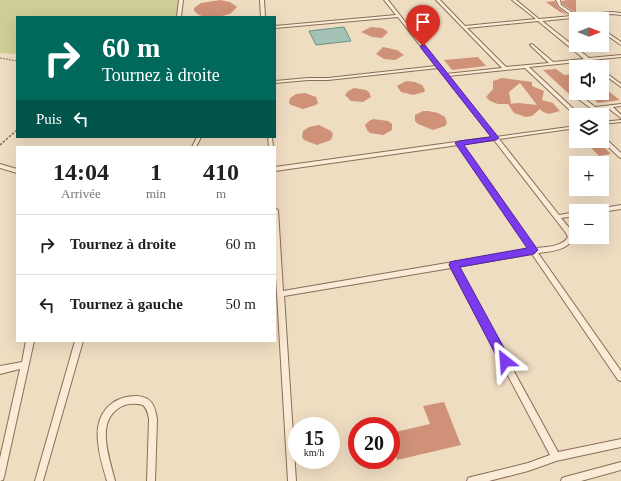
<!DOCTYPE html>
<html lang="fr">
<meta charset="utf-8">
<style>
body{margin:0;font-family:"Times New Roman",serif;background:#f2f2f2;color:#202124;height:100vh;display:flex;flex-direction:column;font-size:15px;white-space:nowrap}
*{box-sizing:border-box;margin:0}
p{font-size:13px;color:#757577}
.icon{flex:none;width:22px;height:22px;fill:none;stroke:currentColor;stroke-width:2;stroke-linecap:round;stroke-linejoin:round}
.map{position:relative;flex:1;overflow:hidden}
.panel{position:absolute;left:16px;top:146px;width:260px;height:196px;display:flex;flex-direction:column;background:#fff;border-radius:0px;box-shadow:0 4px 16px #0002}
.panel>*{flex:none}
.banner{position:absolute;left:16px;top:16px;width:260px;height:122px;border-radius:0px;box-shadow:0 4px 16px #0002;background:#00695c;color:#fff;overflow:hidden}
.needle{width:26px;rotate:90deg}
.controls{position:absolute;left:569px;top:12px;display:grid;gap:8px}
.controls a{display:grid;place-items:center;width:40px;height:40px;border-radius:0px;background:#fff;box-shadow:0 4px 16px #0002;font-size:20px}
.speed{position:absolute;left:288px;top:417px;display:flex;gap:8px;font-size:20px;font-weight:700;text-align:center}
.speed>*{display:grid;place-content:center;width:52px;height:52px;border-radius:50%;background:#fff;box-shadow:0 4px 16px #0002;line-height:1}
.speed small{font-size:10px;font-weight:400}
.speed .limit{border:6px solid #d22;background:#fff;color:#111}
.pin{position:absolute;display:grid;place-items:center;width:34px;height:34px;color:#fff;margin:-41px -17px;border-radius:50% 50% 50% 0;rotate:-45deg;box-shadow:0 0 4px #0007}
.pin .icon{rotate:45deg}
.me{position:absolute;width:44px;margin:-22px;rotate:332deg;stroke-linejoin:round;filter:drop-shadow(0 0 3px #0008)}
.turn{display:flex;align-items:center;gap:14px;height:84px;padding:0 20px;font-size:18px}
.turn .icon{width:52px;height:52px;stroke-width:2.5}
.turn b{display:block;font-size:28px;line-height:34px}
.then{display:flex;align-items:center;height:38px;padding:0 20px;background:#0003;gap:8px;font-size:15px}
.eta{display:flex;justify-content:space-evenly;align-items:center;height:68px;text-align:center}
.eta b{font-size:24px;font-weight:700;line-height:28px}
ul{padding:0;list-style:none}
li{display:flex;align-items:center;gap:12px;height:60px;padding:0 20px;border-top:1px solid #e0e0e0}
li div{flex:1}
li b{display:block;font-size:15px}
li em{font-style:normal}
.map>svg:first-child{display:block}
</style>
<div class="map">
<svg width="621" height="481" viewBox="0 0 621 481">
<rect width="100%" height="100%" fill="#efddc2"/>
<path fill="#cece96" d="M0 0H178L176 17H17V54L0 53Z"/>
<path fill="#a5c2b6" stroke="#6b9083" d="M344 27 351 41 316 45 309 31Z"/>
<path fill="#cf9177" d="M220 0 230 2 237 7 230 14 218 17H205L199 15 194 11V8L201 3Z
M567 0H576V13L562 4V1Z
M555 1 558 7 568 15 560 12 546 2Z
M371 27 382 28 388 32 382 38 372 37 361 32Z
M383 47 397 50 404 55 395 60 384 59 376 54Z
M478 57 486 66 452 70 444 60Z
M556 69 564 75 576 74V93L569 94 543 70Z
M502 78 532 82V86L544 91 542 100 553 103 560 111 549 114 543 112 540 109 532 116 526 117 514 113 508 104 519 103 537 105 520 83 509 92 511 104H498L490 101 486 97 493 89V81Z
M406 81 415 82 422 85 425 90 424 92 413 95 401 92 397 86Z
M602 85 612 94 620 100 598 103 587 93H602Z
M354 88 366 90 369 92 371 97 363 102 351 101 345 95 348 91Z
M305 93 316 97 318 103 316 105 303 109 291 105 289 103 290 98 296 94Z
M428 111 438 113 445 117 447 123 445 126 433 130 418 124 415 121V115L423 111Z
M373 119 388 121 392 124V130L383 135 370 133 367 130 365 125 369 121Z
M319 125 331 131 333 134 331 140 317 145 304 140 302 137 303 131 309 127Z
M585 141H598L611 154 599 156Z
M444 402 461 445 397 460 391 439V433L430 424 423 406Z"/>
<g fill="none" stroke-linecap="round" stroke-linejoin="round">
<g stroke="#8a6d58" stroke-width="2">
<path id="service" d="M179 0H183L181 17H177Z
M260 0H264L265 17H261Z
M384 0H388L446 74 502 68 436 0H440L465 26 536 19 512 0H516L539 19 572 16 559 6 556 0H560L561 5 576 15 612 12 621 13V15L612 14 542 21 589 58 621 55V57L591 60 599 67H595L587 61 529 67 580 115 576 116 525 68 448 76 496 137 576 126V128L499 139 559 215 576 212V216L561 218 571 230 574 237C567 251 552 251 538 253L621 371V381L618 380 532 254 457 267 558 452 621 439V447L556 461 528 471 489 481H467L468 478 471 477 528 463 550 455 451 268 284 296 296 481H288L275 260V208L278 210 283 291 529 249 458 145 275 171V167L492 137 438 68 328 80H308L275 83V81L308 78H328L436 66 398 17 275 28V26L396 15ZM538 21 584 59 553 62 532 44 530 45 531 46 549 63 506 67 467 28ZM494 140 566 233 568 237C562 247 546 247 535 248L462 144Z
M602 29 621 42V45L602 32Z
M602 70 621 84V87L602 73Z
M577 96H581L595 107 621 104V106L613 107 621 115V118L608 108 592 109 577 98Z
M621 120V122L602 124V122Z
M197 137H201L196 147H192Z
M268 137H272L273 147H269Z
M602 137H604L621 153V158L619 157 602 141Z
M0 164 17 169V173L0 168Z
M621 205V209L602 212V211H594L597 209Z
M26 341H34L4 477 3 480 0 481V458L20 369 0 374V366L22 362Z
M75 341H83L43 481H35Z
M137 396C152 397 155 406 157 419L155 481H147L149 419C148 413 147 409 143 405 135 403 126 403 119 408 95 423 110 459 115 481H107C103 468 99 455 98 441 95 415 110 396 137 396Z
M621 462V470L581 481H561L562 478 565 477Z"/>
</g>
<path stroke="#8a6d58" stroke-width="1" stroke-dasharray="2 1" stroke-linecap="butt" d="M0 58 17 61"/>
<path stroke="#8a6d58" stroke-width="1.5" stroke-dasharray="2.5 1.5" stroke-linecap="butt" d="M0 145 17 130"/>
<use href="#service" fill="#faebd6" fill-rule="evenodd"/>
</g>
<path fill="#7c3aed" stroke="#51269a" d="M421 45H425L499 138 496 140 464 145 538 250 534 254 460 267 509 357 510 361 509 365 505 366 501 365 449 265 450 262 454 261 527 248 455 143 459 141 491 137 421 48Z"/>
</svg>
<div class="controls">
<a><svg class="needle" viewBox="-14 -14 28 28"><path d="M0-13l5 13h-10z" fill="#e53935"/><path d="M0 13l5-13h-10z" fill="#757577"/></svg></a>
<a><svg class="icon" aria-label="sound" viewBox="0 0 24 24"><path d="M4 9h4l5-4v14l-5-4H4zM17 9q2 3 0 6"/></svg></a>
<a><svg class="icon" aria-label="layers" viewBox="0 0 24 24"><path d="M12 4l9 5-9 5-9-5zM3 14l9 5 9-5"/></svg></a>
<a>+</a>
<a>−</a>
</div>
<div class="speed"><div>15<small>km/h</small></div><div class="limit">20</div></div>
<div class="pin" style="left:423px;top:46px;background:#d93025"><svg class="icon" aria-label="arrive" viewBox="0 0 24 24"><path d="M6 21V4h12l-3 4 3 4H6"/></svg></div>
<svg class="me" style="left:505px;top:361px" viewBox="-20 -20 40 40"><path d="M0-17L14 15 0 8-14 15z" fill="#7c3aed" stroke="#fff" stroke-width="4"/></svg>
<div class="banner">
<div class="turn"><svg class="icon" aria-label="right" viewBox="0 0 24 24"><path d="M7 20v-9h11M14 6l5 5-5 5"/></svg><div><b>60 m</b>Tournez à droite</div></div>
<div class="then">Puis<svg class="icon" aria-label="left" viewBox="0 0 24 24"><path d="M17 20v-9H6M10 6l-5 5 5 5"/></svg></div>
</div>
<section class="panel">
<div class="eta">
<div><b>14:04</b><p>Arrivée</p></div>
<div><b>1</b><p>min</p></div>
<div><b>410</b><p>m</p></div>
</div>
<ul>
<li><svg class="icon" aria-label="right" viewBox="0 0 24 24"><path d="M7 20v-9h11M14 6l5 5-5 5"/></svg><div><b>Tournez à droite</b></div><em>60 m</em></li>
<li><svg class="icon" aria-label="left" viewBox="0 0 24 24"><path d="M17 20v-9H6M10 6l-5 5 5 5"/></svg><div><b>Tournez à gauche</b></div><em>50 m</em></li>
</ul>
</section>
</div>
